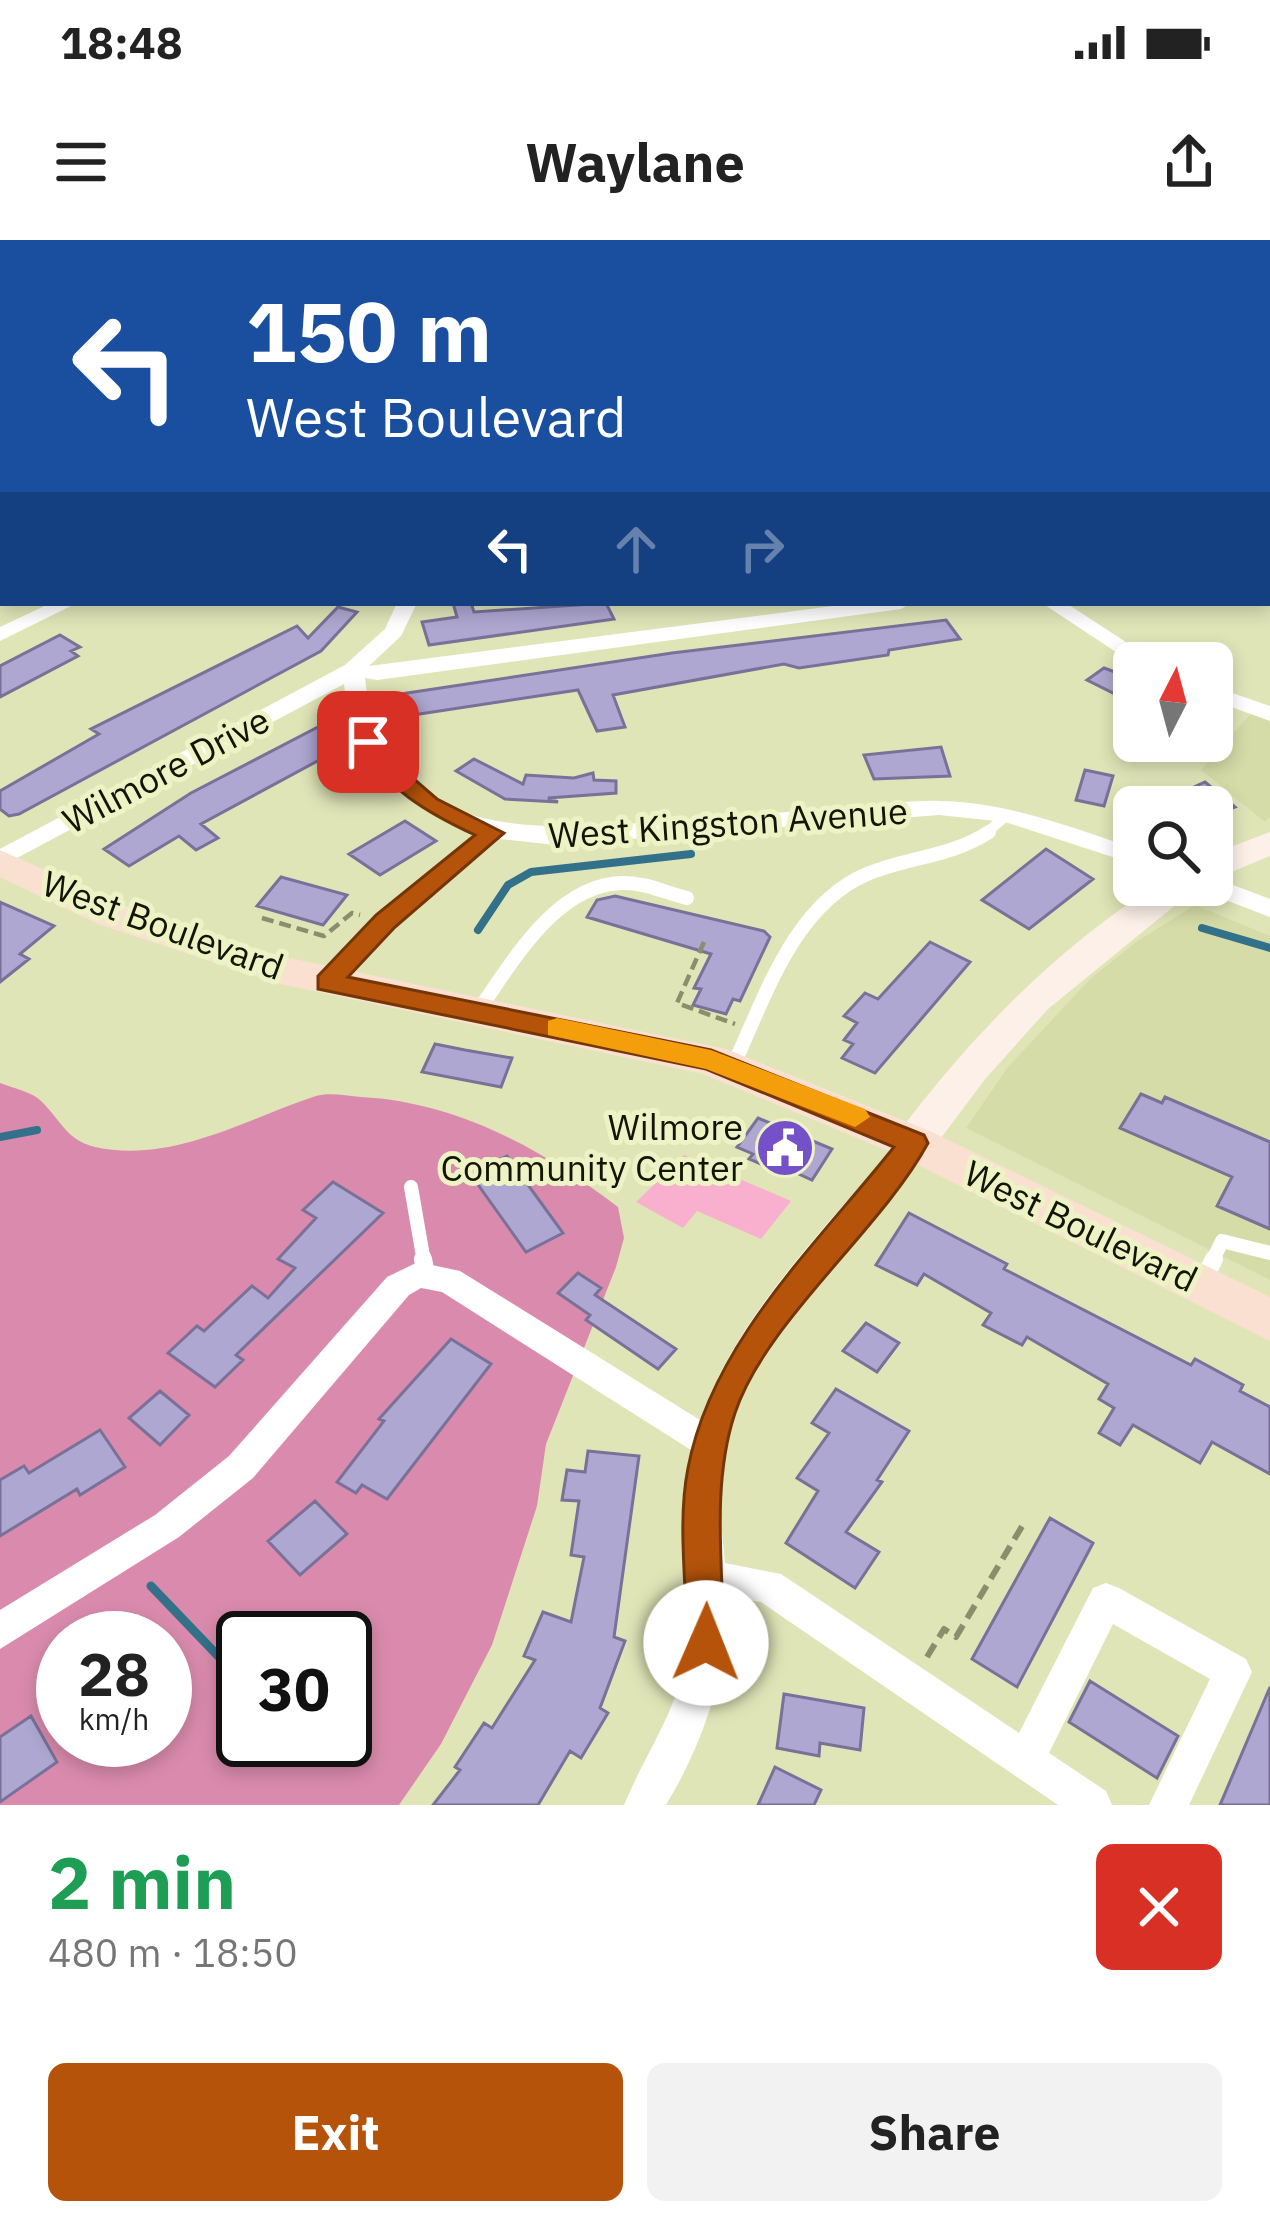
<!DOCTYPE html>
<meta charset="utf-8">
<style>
body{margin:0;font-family:"IBM Plex Sans",sans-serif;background:#f2f2f2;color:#222;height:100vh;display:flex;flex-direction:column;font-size:45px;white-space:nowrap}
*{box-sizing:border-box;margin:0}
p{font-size:39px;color:#767676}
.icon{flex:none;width:66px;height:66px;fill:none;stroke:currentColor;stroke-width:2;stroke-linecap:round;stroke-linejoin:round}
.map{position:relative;height:1565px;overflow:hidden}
.sheet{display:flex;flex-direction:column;background:#fff;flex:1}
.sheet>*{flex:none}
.guide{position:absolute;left:0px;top:0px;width:1272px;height:366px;box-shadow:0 6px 18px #0003;background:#1a4fa0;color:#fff;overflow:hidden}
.needle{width:78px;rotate:6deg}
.tools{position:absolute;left:1113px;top:402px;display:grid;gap:24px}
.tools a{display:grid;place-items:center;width:120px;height:120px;border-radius:18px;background:#fff;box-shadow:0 6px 18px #0003;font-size:60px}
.speed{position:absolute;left:36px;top:1371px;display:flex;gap:24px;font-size:60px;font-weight:700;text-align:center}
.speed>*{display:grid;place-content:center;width:156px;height:156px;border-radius:50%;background:#fff;box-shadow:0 6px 18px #0003;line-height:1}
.speed small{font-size:30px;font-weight:400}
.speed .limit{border:6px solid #111;border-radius:18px;background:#fff;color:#111}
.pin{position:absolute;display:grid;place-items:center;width:102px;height:102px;color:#fff;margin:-51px;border-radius:24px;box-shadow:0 6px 18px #0006}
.me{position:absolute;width:132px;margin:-66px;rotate:1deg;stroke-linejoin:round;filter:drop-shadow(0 0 9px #0008)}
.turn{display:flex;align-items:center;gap:42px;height:252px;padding:0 48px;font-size:54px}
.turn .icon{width:156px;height:156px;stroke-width:2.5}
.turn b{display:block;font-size:84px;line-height:102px}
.lanes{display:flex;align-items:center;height:114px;padding:0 48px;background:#0003;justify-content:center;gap:60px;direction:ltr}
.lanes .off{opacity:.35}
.round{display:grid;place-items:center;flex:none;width:126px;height:126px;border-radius:18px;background:#f2f2f2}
.summary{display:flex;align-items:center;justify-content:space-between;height:204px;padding:0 48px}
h1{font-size:72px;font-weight:700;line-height:90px;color:#1e9e55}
.primary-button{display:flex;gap:24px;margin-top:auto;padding:24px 48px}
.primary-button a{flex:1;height:138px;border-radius:18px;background:#b45309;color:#fff;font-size:48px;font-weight:700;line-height:138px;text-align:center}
.primary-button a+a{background:#f2f2f2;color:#222}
.status{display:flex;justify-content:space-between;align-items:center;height:84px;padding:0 60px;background:#fff;direction:ltr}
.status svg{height:33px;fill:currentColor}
header{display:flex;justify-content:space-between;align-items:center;height:156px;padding:0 48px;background:#fff;font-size:54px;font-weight:700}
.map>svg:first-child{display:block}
</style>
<div class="status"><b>18:48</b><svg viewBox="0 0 49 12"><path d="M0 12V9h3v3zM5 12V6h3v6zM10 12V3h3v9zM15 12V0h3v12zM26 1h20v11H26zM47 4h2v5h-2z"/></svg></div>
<header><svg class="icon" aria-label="menu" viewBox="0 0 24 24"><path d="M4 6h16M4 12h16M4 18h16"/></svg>Waylane<svg class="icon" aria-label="share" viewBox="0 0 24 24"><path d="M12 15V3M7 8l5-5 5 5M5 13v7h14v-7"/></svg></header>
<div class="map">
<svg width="1270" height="1565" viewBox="0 0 1270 1565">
<rect width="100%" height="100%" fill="#e0e5b8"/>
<path fill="#d6dca7" d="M1261 462 1270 466V577L1265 582 1201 530Z
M1195 665 1270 696V1040L966 888 1008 827 1090 739 1136 702Z"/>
<path fill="#f8b0ce" d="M684 915 791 961 761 999 697 971 683 988 636 962Z"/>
<path fill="#da8bad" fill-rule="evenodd" d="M0 843C13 848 32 852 41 861 61 880 66 900 95 907 171 924 246 879 316 856 329 852 347 856 361 857 457 862 543 909 618 967L624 998 616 1027 546 1204 537 1266 492 1405 441 1504 399 1565H0ZM63 1398H165V1500H63ZM243 1398H345V1500H243Z"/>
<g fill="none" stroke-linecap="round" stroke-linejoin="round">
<path stroke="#327189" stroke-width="4.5" d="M616 0 622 3
M670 3 680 0"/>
<path stroke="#327189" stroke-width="8" d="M1202 688 1270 708
M478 690 508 645 531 632 691 614
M0 897 37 890"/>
<path stroke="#327189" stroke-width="9" d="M151 1346 243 1442
M298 1500 319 1522"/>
</g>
<path fill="#aea7d1" stroke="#797198" stroke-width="3" d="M453 363H471L474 372 606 363 614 379 429 405 422 382 457 377Z
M338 367 357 372 321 411 19 574 9 576 0 569V551L99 494 91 489 297 386 308 398Z
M946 380 960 399 889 410 888 415 799 428 784 424 613 455 625 487 597 491 578 450 380 480 374 458 672 413Z
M60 395 80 407 71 411 78 416 0 457V426Z
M1104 428 1134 439V446L1119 456 1087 440Z
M318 487 350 509 328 521 323 518 201 584 218 598 196 610 179 596 129 626 104 609 191 553Z
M941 507 950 536 874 539 864 515Z
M474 519 523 544 526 535 574 538 593 533 594 540 616 541V553L548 558 558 562 505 559 456 531Z
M1085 530 1113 536 1104 566 1076 560Z
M1205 542 1235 567 1212 576V567H1150Z
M405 581 436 601 380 635 349 614Z
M1046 609 1093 639 1029 689 982 660Z
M281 637 347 655 323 685 257 666Z
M615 656 764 691 770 697 740 761 733 759 726 774 693 765 701 749 694 748 711 714 587 677 597 660Z
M0 662 54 686 20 714 29 719 0 742Z
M930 702 970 722 875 833 842 818 853 804 844 800 857 783 844 776 865 753 878 759Z
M435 804 465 810 512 818 501 847 422 832Z
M1141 854 1162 863 1165 857 1270 902V989L1217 966 1232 937 1120 888Z
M758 878 832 909 812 940 790 930 786 935 749 919 753 914 737 907Z
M507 916 563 993 526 1012 474 939 480 936 476 930Z
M333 942 383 973 236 1115 243 1120 215 1147 168 1113 197 1086 204 1091 252 1046 268 1058 295 1028 278 1019 316 978 303 970Z
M909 973 1007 1024 1004 1029 1191 1125 1195 1119 1243 1145 1240 1151 1270 1167V1234L1212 1202 1200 1223 1133 1185 1120 1205 1099 1193 1114 1168 1099 1159 1108 1144 1027 1097 1022 1105 983 1085 991 1073 924 1034 917 1045 876 1025Z
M578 1033 601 1048 595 1055 676 1109 658 1129 586 1080 590 1075 558 1053Z
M866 1083 899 1103 877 1132 843 1111Z
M451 1099 491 1124 387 1259 362 1245 356 1253 337 1242 384 1181 379 1179Z
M836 1149 909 1191 877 1240 882 1242 846 1292 879 1312 855 1348 786 1303 818 1251 797 1238 829 1193 812 1183Z
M160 1151 189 1175 160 1205 129 1178Z
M100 1190 125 1227 80 1255 77 1249 0 1296V1240L24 1226 29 1233Z
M588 1211 639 1216 614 1397 625 1401 600 1468 608 1473 581 1518 570 1511 538 1565H433L460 1530 455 1527 484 1483 492 1488 535 1420 524 1416 543 1372 571 1382 584 1317 571 1315 579 1261 562 1260 567 1230 585 1232Z
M315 1261 347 1294 300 1335 268 1301Z
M1050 1278 1093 1303 1017 1447 972 1419Z
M1090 1441 1178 1496 1157 1538 1069 1482Z
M1270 1447V1565H1220Z
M784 1454 864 1468 860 1510 820 1503 819 1516 777 1508Z
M31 1476 57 1522 0 1562V1497Z
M775 1527 821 1550 814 1565H758Z"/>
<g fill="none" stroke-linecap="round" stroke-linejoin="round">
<path stroke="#8b8e6d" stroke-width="4.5" stroke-dasharray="12 6" stroke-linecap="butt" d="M262 678 324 696 352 673 360 675
M704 702 677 763 735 784"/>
<path stroke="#8b8e6d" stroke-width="6" stroke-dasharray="15 8" stroke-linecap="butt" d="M927 1417 944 1389 956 1397 1024 1283"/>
<path stroke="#fff" stroke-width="10" d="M984 595 1007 575"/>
<path stroke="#fff" stroke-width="14" d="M477 772C512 724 554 645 622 643 644 642 666 653 687 658
M732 828C764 761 792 666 867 634 907 617 951 617 989 592
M411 947 424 1022
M1212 1022 1222 1001 1270 1013"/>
<path stroke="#fff" stroke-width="18" d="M423 1019 426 1034
M1203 1041 1214 1019"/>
<path fill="#fff" fill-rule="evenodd" d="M3 150V160L0 161V151Z
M1269 152H1270V162H1269Z
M1269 249 1270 250V262L1269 261Z
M1269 306H1270V318H1269Z
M51 363H77L0 401V387Z
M397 363H417L401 396 369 426 856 363H911L901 369 377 440 365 438C383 610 551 590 676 580 734 576 791 572 849 567 879 565 910 560 940 561 1008 562 1070 587 1134 608V624L1005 582 939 575 555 605 500 599 394 687 337 749H319L315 742 319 735 376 675 476 593C406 569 351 522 344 444L0 627V609L345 425 385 389Z
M1042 363H1066L1158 423 1134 424Z
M1212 446 1270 466V481L1212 460Z
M1212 637 1270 659V677L1202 651 1199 645H1212Z
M914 892 924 895 928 903 924 911C858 995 753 1097 726 1202 716 1241 721 1283 725 1323L781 1334 1019 1493 1093 1348 1106 1343 1119 1348 1246 1419 1252 1432 1189 1565H1149L1210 1439 1113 1384 1049 1513 1106 1551 1112 1565H1058L761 1362 727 1357C728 1431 704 1502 666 1565H624C648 1508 680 1468 689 1403 697 1338 679 1275 691 1210L442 1052 421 1048 409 1055 253 1238 179 1297 0 1409V1370L155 1275 229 1216 387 1037 418 1022 460 1031 700 1180C738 1071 832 982 904 895Z"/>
<path fill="#fcf0e8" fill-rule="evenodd" d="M1270 592V616L1212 640V614Z
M1156 645H1200L1048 769 986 838 929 914 914 919 899 914 893 903 899 892C972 795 1054 711 1156 645Z"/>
<path fill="#fae0d1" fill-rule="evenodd" d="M0 610 126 666 280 716 726 809 930 891 1270 1057V1101L898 915 703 834 276 743 98 684 0 637Z"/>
<path fill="#f6ccb3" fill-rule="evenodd" d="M215 0H250L213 3Z
M261 0H296L259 3Z
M309 0H345L307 3Z
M3 67V85L0 86V68Z
M0 106H3L0 125Z"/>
</g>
<path fill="#b45309" stroke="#753606" stroke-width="3" d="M359 498H376L393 521 437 559 504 593 395 687 348 737 711 810 924 895 928 903C881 990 765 1082 735 1173 711 1245 723 1328 724 1403L719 1416 706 1421 693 1416 687 1403C687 1348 677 1283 688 1228 712 1102 816 1005 894 907L706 829 318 749V736L376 675 475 595C425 572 388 549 356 502Z"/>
<path fill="#f59e0b" d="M557 778 711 810 865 869 870 877 855 887 706 829 548 795V781Z"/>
<defs>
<g id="civic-disc" transform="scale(3)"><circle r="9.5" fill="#7450c9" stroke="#edf3c5"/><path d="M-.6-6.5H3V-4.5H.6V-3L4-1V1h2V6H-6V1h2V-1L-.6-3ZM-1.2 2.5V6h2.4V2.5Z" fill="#fff"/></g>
</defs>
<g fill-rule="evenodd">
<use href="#civic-disc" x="785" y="908"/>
</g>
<g text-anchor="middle" stroke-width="10" stroke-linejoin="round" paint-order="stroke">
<g font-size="36" fill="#131505" stroke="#edf3c5">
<text transform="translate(166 530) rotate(-28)" y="13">Wilmore Drive</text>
<text transform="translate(728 583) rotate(-4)" y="13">West Kingston Avenue</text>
<text transform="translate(163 685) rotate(20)" y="13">West Boulevard</text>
<text transform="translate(1081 986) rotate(26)" y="13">West Boulevard</text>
</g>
<g font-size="36" fill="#131505" stroke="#edf3c5" text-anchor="end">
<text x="743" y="900">Wilmore<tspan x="743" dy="41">Community Center</tspan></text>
</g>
</g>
</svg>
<div class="tools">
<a><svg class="needle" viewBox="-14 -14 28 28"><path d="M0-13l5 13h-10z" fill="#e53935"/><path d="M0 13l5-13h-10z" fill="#767676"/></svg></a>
<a><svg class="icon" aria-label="search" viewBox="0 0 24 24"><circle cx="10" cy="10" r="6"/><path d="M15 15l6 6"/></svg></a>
</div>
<div class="speed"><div>28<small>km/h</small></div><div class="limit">30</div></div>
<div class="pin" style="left:368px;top:502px;background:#d93025"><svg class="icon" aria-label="arrive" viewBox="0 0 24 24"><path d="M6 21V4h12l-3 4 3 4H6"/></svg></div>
<svg class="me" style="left:706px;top:1403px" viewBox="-20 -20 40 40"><circle r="19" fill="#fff"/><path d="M0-13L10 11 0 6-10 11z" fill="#b45309"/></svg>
<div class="guide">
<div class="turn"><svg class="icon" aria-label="left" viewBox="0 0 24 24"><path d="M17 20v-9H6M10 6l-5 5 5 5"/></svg><div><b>150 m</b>West Boulevard</div></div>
<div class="lanes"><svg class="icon" aria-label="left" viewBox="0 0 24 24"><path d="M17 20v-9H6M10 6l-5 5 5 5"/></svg><svg class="icon off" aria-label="ahead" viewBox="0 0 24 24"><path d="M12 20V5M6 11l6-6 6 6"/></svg><svg class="icon off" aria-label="right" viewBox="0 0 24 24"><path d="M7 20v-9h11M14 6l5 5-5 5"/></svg></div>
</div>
</div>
<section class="sheet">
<div class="summary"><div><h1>2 min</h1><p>480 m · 18:50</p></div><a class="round" style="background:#d93025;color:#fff"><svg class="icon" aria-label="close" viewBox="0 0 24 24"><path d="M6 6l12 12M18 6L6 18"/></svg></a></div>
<div class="primary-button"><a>Exit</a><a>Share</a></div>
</section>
